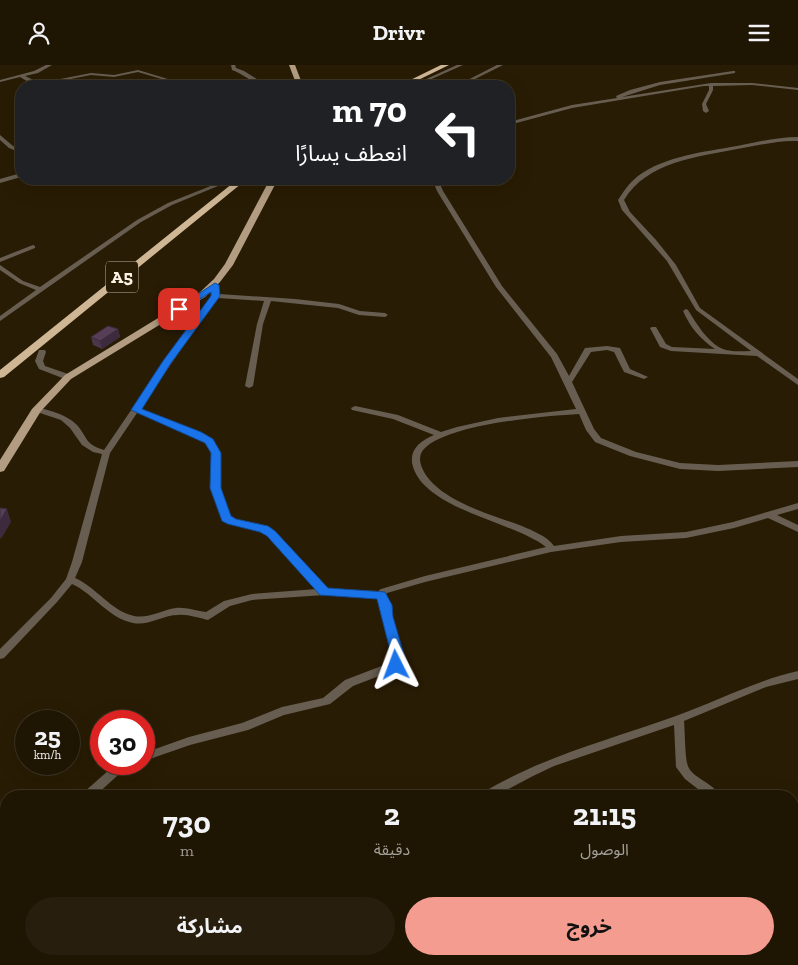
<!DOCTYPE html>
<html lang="ar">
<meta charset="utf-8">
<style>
body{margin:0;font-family:"Zilla Slab","Noto Sans Arabic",serif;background:#271e0d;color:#f1f3f6;direction:rtl;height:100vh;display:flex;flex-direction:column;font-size:19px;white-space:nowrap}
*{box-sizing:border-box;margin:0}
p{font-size:16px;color:#a19f9a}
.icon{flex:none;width:28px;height:28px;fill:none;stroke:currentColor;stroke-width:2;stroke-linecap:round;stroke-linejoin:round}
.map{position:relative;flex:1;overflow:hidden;direction:ltr}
.sheet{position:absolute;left:0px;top:725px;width:799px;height:175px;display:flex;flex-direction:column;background:#1f1503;border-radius:20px 20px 0 0;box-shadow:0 5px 20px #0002,0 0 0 1px #3c3425;direction:rtl}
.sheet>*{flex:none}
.banner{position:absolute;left:15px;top:15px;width:500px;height:105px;border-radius:20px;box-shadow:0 5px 20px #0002,0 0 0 1px #3c3425;direction:rtl;background:#202124;color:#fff;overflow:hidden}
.speed{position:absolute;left:15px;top:645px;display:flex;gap:10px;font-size:25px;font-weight:700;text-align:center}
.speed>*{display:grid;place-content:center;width:65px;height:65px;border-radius:50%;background:#1f1503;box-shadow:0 5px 20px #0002,0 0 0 1px #3c3425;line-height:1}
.speed small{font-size:12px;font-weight:400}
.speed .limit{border:8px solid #d22;background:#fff;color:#111}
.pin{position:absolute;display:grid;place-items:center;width:42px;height:42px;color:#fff;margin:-21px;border-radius:10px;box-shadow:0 2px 8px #0006}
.me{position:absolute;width:55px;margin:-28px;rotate:357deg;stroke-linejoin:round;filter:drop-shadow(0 0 4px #0008)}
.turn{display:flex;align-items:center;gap:18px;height:105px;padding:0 25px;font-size:22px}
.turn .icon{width:65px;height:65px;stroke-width:2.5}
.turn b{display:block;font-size:35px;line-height:42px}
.eta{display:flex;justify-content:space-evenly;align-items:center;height:85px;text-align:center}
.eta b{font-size:30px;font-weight:700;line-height:35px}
.button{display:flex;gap:10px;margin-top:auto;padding:10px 25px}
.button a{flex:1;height:58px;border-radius:30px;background:#f59c90;color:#111;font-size:20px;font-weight:700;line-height:58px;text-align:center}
.button a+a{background:#271e0d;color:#f1f3f6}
header{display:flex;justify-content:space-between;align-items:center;height:65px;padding:0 25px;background:#1f1503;font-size:22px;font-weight:700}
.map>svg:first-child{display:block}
</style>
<header><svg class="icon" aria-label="menu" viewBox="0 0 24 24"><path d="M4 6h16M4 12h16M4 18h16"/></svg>Drivr<svg class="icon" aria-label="person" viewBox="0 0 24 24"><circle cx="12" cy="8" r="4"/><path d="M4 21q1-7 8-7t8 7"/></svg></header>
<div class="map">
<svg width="798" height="900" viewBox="0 0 798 900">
<rect width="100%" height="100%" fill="#291c04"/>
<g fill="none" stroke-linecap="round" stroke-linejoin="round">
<path fill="#675e51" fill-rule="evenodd" d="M46 0H52L38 8 25 11 40 18 91 8 114 10 138 5 191 21H185L138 7 114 12 91 10 40 20 30 18 20 12 0 17V15L34 6Z
M231 0H235L236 3 244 6 268 21C255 22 245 9 232 5Z
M457 0H463L416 21H411Z
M497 0H503L461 21H456Z
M733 6H735V8L660 20 622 32 711 18H752L798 23V25L752 20 713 21V25L706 39 709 46 706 48 703 46 702 39 709 25V21H704L572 43 509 60V57L572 40 617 33 616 31 630 25 660 17Z
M359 14 361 15V16L345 21H339Z
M0 70 13 81 21 84V88L9 83 0 75Z
M798 72V76C777 75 757 81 737 84 696 92 647 97 624 135L630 147 656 175 676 200 700 243 798 314V320L757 291 671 286 660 282 650 263 652 262H656L666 279 672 282 715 284C700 274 690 262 683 246L686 244 688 245C696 258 710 281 726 285 734 287 743 286 751 286L696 245 667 196 622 145 618 135C624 126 629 118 638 111 665 91 704 87 737 81 757 77 777 72 798 72Z
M21 108V112L0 118V114Z
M228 114H235L172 140 141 157 0 256V251L36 225 19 218 0 205V200L23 216 40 222 137 155 168 138Z
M325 114C336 113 347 117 358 116 365 116 371 114 378 114L357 120 328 116Z
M432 114H438L443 126 502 221 557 289 569 311 585 283 607 281 620 283 630 304 648 312 644 314 624 307 614 287 607 285 591 287 572 317 594 364 601 373 636 387 680 398 718 400 798 396V402L718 406 680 404 630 391 595 377 586 365 579 349C543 351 450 359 425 383 420 387 419 394 421 400 432 434 492 450 522 461 533 466 547 471 554 481L621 471 686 467 733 457 798 438V444L777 450 798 460V467L768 453 734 463 686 473 621 477 551 487 425 517 387 528 386 530 403 588 404 594 400 603 353 621 330 639 284 650 248 665 190 680 144 696V688L189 672 242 658 282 642 323 633 345 615 392 597C398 585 382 547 377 533L325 530 252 535 230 541 208 555C199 553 187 549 178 550 163 550 149 561 133 558 108 553 94 529 72 519L57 537 4 593 0 594V584L51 533 66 514 72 497 102 389 93 387 82 380 70 363 61 355 34 346 33 344 37 342C51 346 65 349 76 359 88 372 84 379 104 385L176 279 213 231V219H217L219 229 295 234 339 239 360 246 385 248 388 250 385 252 359 250 338 243 271 236 263 259 253 321 249 323 245 321 257 259 264 236 218 233 213 238 140 344 201 368 212 374 220 388 219 423 230 451 235 455 267 462 274 467 328 524 378 526 381 524 425 511 546 482C512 456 427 445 413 402 408 385 420 376 434 370L393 354 352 345 351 343 355 341 398 350 441 367 457 362 498 353 576 344 551 292 496 222 437 126ZM137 348 195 372 206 378 212 388 211 423 223 455 229 459 261 466 268 471 317 524 252 529 224 536 206 547C197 546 185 542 176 543 162 545 148 554 134 551 111 546 96 522 75 513L82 497 110 388Z
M33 180 35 181V183L0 197V193Z
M39 285H45L46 287 43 296 45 301 71 310 72 312 71 314H65L39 304 35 296Z
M798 606V614L766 622 684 656C685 665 685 695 688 701 692 713 714 718 720 731H707L685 714 676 702 674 660 554 701 533 711 495 731H480L482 728C544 691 606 676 673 652 715 637 754 616 798 606Z
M119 699H134L132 702 117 711 95 731H81L83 728 109 705Z
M6 760V770L0 771V761Z
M200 894H220L219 898 215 900H195L196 896Z
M285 894H298L301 900H288Z
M564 894H577L575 900H562Z
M643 894H670L675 896 676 900H649L644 898Z
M704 894H717L714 900H701Z"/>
<path fill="#b29d82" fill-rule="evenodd" d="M289 0H295L303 21H297Z
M270 114H278L233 200 220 217 205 232 71 314 41 346 4 406 0 407V395L32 344 65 310 199 228 214 214 225 199Z"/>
<path fill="#cfb796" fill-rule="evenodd" d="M441 0H449L406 21H398Z
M238 114H247L4 312 0 313V305Z"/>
</g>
<path fill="#4b354b" d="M118 264 120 272 102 284 93 280 91 272Z"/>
<path fill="#3d2b3d" d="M118 264 120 272 102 284 100 276Z
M7 444 11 457 1 474 0 472V456Z"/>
<path fill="#573e57" stroke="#3d2b3d" d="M108 261 118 264 100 276 91 272Z
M0 443 7 444 0 456Z"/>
<path fill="#1a73e8" stroke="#114b97" d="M215 218 219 220 220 231 171 298 142 344 201 367 213 374 221 388V423L231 451 236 454 268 461 275 466 328 523 385 527 392 540 393 552 405 593 401 604H391L389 600 392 593 377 534 320 530 267 471 260 467 228 459 222 456 210 423 211 388 205 378 131 345 163 296 211 231V227L182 246H176L175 244Z"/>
<g text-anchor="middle" stroke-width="5" stroke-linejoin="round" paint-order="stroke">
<rect fill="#291c04" stroke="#bdb2a1" stroke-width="1" x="106" y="196.5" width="32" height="31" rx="4"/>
<g font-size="18" font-weight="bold" fill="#fcf3e4">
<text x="122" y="218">A5</text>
</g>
</g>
</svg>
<div class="speed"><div>25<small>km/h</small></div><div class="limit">30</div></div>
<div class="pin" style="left:179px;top:244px;background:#d93025"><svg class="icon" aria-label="arrive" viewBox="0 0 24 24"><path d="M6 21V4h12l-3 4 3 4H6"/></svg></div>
<svg class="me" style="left:396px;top:600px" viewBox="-20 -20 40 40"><path d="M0-17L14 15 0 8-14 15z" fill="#1a73e8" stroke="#fff" stroke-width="4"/></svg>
<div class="banner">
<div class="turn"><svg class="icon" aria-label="left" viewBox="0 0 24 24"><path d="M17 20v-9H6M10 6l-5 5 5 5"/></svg><div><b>70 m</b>انعطف يسارًا</div></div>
</div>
<section class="sheet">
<div class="eta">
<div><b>21:15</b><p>الوصول</p></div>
<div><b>2</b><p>دقيقة</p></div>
<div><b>730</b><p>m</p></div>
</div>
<div class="button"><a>خروج</a><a>مشاركة</a></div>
</section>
</div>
